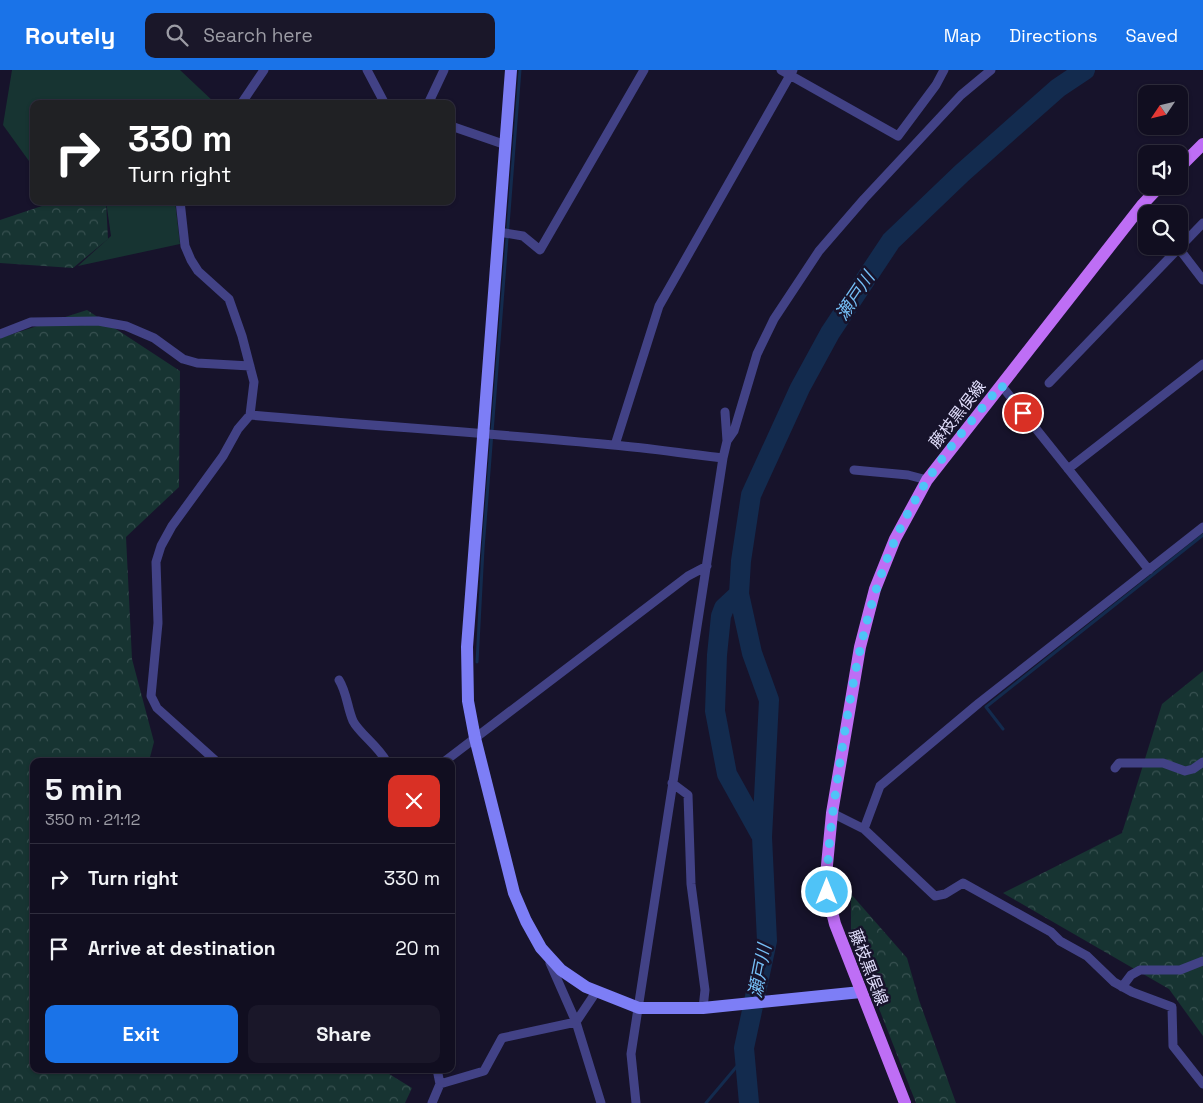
<!DOCTYPE html>
<meta charset="utf-8">
<style>
body{margin:0;font-family:"Space Grotesk","Noto Sans JP",sans-serif;background:#1a1729;color:#f1f3f6;height:100vh;display:flex;flex-direction:column;font-size:19px;white-space:nowrap}
*{box-sizing:border-box;margin:0}
p{font-size:16px;color:#9c9ca5}
.icon{flex:none;width:28px;height:28px;fill:none;stroke:currentColor;stroke-width:2;stroke-linecap:round;stroke-linejoin:round}
.map{position:relative;flex:1;overflow:hidden}
.details{position:absolute;left:30px;top:688px;width:425px;height:315px;display:flex;flex-direction:column;background:#110e20;border-radius:10px;box-shadow:0 1px 4px #0004,0 0 0 1px #302e3e}
.details>*{flex:none}
.banner{position:absolute;left:30px;top:30px;width:425px;height:105px;border-radius:10px;box-shadow:0 1px 4px #0004,0 0 0 1px #302e3e;background:#202124;color:#fff;overflow:hidden}
.needle{width:32px;rotate:235deg}
.tools{position:absolute;left:1138px;top:15px;display:grid;gap:10px}
.tools a{display:grid;place-items:center;width:50px;height:50px;border-radius:10px;background:#110e20;box-shadow:0 1px 4px #0004,0 0 0 1px #302e3e;font-size:25px}
.pin{position:absolute;display:grid;place-items:center;width:42px;height:42px;color:#fff;margin:-21px;border:2px solid #fff;border-radius:50%;box-shadow:0 1px 5px #0007}
.me{position:absolute;width:55px;margin:-28px;rotate:0deg;stroke-linejoin:round;filter:drop-shadow(0 0 4px #0008)}
.turn{display:flex;align-items:center;gap:18px;height:105px;padding:0 15px;font-size:22px}
.turn .icon{width:65px;height:65px;stroke-width:2.5}
.turn b{display:block;font-size:35px;line-height:42px}
.round{display:grid;place-items:center;flex:none;width:52px;height:52px;border-radius:10px;background:#1a1729}
.head{display:flex;align-items:center;justify-content:space-between;height:85px;padding:0 15px}
h1{font-size:30px;font-weight:700;line-height:38px}
.button{display:flex;gap:10px;margin-top:auto;padding:10px 15px}
.button a{flex:1;height:58px;border-radius:10px;background:#1a73e8;color:#fff;font-size:20px;font-weight:700;line-height:58px;text-align:center}
.button a+a{background:#1a1729;color:#f1f3f6}
ul{padding:0;list-style:none}
li{display:flex;align-items:center;gap:15px;height:70px;padding:0 15px;border-top:1px solid #302e3e}
li div{flex:1}
li b{display:block;font-size:19px}
li em{font-style:normal}
header{display:flex;align-items:center;gap:30px;box-sizing:border-box;height:70px;padding:0 25px;background:#1a73e8;color:#fff}
header strong{font-size:24px}
nav{display:flex;gap:28px;margin-inline-start:auto;font-size:18px}
.search{width:350px;height:45px;background:#1a1729;display:flex;align-items:center;gap:12px;box-sizing:border-box;padding:0 18px;border-radius:10px;color:#9c9ca5;font-size:19px}
.map>svg:first-child{display:block}
</style>
<header>
<strong>Routely</strong>
<div class="search"><svg class="icon" aria-label="search" viewBox="0 0 24 24"><circle cx="10" cy="10" r="6"/><path d="M15 15l6 6"/></svg>Search here</div>
<nav><a>Map</a><a>Directions</a><a>Saved</a></nav>
</header>
<div class="map">
<svg width="1203" height="1033" viewBox="0 0 1203 1033">
<defs>
<pattern id="forest-crowns" width="20" height="18" patternUnits="userSpaceOnUse" patternTransform="scale(1.25)"><rect width="20" height="18" fill="#173432"/><path d="M2 6a3 3 0 1 1 6 0M12 15a3 3 0 1 1 6 0" fill="none" stroke="#385151"/></pattern>
</defs>
<rect width="100%" height="100%" fill="#17132b"/>
<path fill="#173432" d="M12 0H180L216 34H34V98L3 55Z
M106 131H175L180 174 78 196 111 166Z"/>
<path fill="url(#forest-crowns)" d="M57 131H106L108 169 73 198 0 193V150Z
M87 240 180 301 179 417 126 467 132 589 154 672 149 691H34V999H381L412 1018 405 1033H0V268Z
M1203 601V966L1169 919 1003 823 1122 763 1162 634Z
M851 824 907 888 919 930 956 1033H916L851 867Z"/>
<g fill="none" stroke-linecap="round" stroke-linejoin="round">
<path stroke="#132b4e" stroke-width="3" d="M477 592 483 479 520 0
M1003 659 986 637 1203 465
M706 1033 738 995 744 978"/>
<path stroke="#132b4e" stroke-width="20" d="M739 524 724 538 721 546 717 585 715 641 727 704 762 767
M749 1033 744 978 767 871 762 767 769 630 752 583 739 524 741 491 751 425 800 318 830 263 891 171 962 103 1058 18 1085 0"/>
<path stroke="#424286" stroke-width="9" d="M367 0 385 34
M781 0 898 66 936 15 944 0
M241 34 264 0
M428 34 444 0
M451 56 506 75
M180 131 185 176 191 190 198 201 229 229 242 266 254 312 250 345
M1143 134 1151 144
M499 162 523 166 540 180 644 0
M1177 176 1203 210
M0 264 31 252 98 251 126 256 154 268 183 289 197 293 250 296
M1049 313 1203 153
M1001 315 1149 500
M727 371 734 361 757 284 774 249 819 181 864 129 961 25 991 0
M615 375 659 236 793 0
M1068 399 1203 294
M854 400 908 405 927 410
M339 610C347 623 347 637 353 651 359 663 379 677 386 691
M216 691 157 638 151 626 158 553 156 492 161 476 172 456 223 386 238 359 250 345C371 356 492 363 613 375 650 378 686 384 723 388
M445 691 688 506 707 496
M1115 698 1119 693H1163L1185 701 1193 699 1203 692
M672 713 688 725 691 814 705 920 703 938
M832 743 864 759 935 826 945 824 963 813 1051 862 1060 871 1087 886 1114 912 1132 922 1172 937 1173 976 1203 1014
M864 759 880 716 979 633 1203 457
M550 893 576 952 601 1033
M1122 917 1131 905 1140 900H1180L1203 891
M440 1014 484 1001 502 968 576 952 596 922
M432 1033 440 1014 437 999
M636 1033 631 984 723 388 727 371 725 342"/>
<path stroke="#7d7ef6" stroke-width="12" d="M511 0 467 577 468 631 475 668 514 823 526 851 541 878 561 900 586 917 639 938H703L861 922"/>
<path stroke="#be6ef5" stroke-width="12" d="M1179 98 1203 74
M905 1033 835 854 827 822V795L832 743 860 577 875 519 895 469 927 410 1143 134 1160 116"/>
</g>
<g fill="none" stroke-linecap="round" stroke-linejoin="round">
<path stroke="#4fc3f7" stroke-width="9" stroke-dasharray="0 16.2" d="M827 822C827 774 835 726 842 679 856 591 871 505 917 427 940 387 972 351 1001 315L1023 343"/>
</g>
<g text-anchor="middle" stroke-width="5" stroke-linejoin="round" paint-order="stroke">
<g font-size="16" fill="#e2dffd" stroke="#17132b">
<text transform="translate(957 344) rotate(-52)" y="6">藤枝黒俣線</text>
<text transform="translate(869 897) rotate(69)" y="6">藤枝黒俣線</text>
</g>
<g font-size="18" font-style="italic" fill="#75bef5" stroke="#17132b">
<text transform="translate(855 226) rotate(-56)" y="6">瀬戸川</text>
<text transform="translate(760 901) rotate(-79)" y="6">瀬戸川</text>
</g>
</g>
</svg>
<div class="tools">
<a><svg class="needle" viewBox="-14 -14 28 28"><path d="M0-13l5 13h-10z" fill="#e53935"/><path d="M0 13l5-13h-10z" fill="#9c9ca5"/></svg></a>
<a><svg class="icon" aria-label="sound" viewBox="0 0 24 24"><path d="M4 9h4l5-4v14l-5-4H4zM17 9q2 3 0 6"/></svg></a>
<a><svg class="icon" aria-label="search" viewBox="0 0 24 24"><circle cx="10" cy="10" r="6"/><path d="M15 15l6 6"/></svg></a>
</div>
<div class="pin" style="left:1023px;top:343px;background:#d93025"><svg class="icon" aria-label="arrive" viewBox="0 0 24 24"><path d="M6 21V4h12l-3 4 3 4H6"/></svg></div>
<svg class="me" style="left:827px;top:822px" viewBox="-20 -20 40 40"><circle r="17" fill="#4fc3f7" stroke="#fff" stroke-width="3"/><path d="M0-11L8 9 0 5-8 9z" fill="#fff"/></svg>
<div class="banner">
<div class="turn"><svg class="icon" aria-label="right" viewBox="0 0 24 24"><path d="M7 20v-9h11M14 6l5 5-5 5"/></svg><div><b>330 m</b>Turn right</div></div>
</div>
<section class="details">
<div class="head"><div><h1>5 min</h1><p>350 m · 21:12</p></div><a class="round" style="background:#d93025;color:#fff"><svg class="icon" aria-label="close" viewBox="0 0 24 24"><path d="M6 6l12 12M18 6L6 18"/></svg></a></div>
<ul>
<li><svg class="icon" aria-label="right" viewBox="0 0 24 24"><path d="M7 20v-9h11M14 6l5 5-5 5"/></svg><div><b>Turn right</b></div><em>330 m</em></li>
<li><svg class="icon" aria-label="arrive" viewBox="0 0 24 24"><path d="M6 21V4h12l-3 4 3 4H6"/></svg><div><b>Arrive at destination</b></div><em>20 m</em></li>
</ul>
<div class="button"><a>Exit</a><a>Share</a></div>
</section>
</div>
